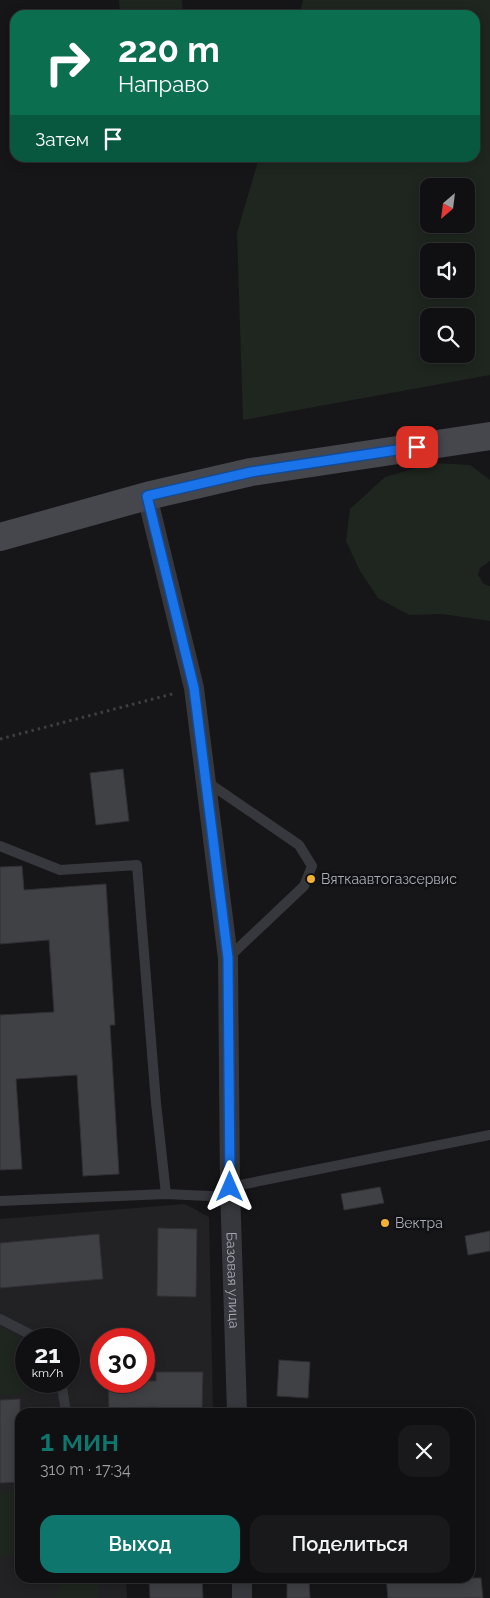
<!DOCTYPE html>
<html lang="ru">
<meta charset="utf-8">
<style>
body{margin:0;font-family:Raleway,sans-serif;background:#19191b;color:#f1f3f6;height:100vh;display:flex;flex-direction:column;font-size:19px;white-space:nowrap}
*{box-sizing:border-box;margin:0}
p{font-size:16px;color:#9c9d9f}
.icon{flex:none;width:28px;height:28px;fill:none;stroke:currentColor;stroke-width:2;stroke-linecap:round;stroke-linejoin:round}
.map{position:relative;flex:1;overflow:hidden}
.details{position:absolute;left:15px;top:1408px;width:460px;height:175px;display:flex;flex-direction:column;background:#101012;border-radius:15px;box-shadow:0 2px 12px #0003,0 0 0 1px #303032}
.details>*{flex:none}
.banner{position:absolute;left:10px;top:10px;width:470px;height:152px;border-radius:15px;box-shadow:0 2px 12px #0003,0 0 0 1px #303032;background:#0b6e4f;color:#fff;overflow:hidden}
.needle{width:32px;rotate:208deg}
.controls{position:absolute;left:420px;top:178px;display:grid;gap:10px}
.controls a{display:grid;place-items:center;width:55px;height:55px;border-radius:10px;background:#101012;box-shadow:0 2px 12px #0003,0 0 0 1px #303032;font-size:25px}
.speed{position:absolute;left:15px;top:1328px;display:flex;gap:10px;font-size:25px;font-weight:700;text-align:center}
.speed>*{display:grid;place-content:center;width:65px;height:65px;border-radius:50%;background:#101012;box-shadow:0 2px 12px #0003,0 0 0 1px #303032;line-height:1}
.speed small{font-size:12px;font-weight:400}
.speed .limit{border:8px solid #d22;background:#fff;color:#111}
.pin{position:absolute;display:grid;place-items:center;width:42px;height:42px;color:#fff;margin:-21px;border-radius:10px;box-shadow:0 2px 8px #0006}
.me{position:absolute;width:55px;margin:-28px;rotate:0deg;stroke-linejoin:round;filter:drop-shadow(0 0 4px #0008)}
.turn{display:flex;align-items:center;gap:18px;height:105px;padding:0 25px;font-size:22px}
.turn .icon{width:65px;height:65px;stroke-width:2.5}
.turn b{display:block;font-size:35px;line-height:42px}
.then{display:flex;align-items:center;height:48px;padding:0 25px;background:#0003;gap:10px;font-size:19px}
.round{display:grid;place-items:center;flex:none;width:52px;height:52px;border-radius:15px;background:#19191b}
.headline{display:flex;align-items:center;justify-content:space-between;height:85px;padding:0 25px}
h1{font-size:30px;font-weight:600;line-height:38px;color:#0f766e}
.action{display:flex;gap:10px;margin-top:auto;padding:10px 25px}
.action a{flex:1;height:58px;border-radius:15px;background:#0f766e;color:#fff;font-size:20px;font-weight:600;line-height:58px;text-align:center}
.action a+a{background:#19191b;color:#f1f3f6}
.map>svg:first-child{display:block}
</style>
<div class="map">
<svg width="490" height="1598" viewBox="0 0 490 1598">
<rect width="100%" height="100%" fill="#161618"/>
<path fill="#222225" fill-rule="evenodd" d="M185 1204 209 1217 213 1412H20V1578H126L127 1598H0V1219ZM26 1339H69V1381H26ZM101 1339H144V1381H101Z"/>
<path fill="#1e261f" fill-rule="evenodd" d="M119 0H182L183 15H120Z
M303 0H490V375L243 420 237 233 259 158H475V15H299ZM466 186V224H429V186ZM466 251V289H429V251ZM466 316V354H429V316Z
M434 463 470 465 490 480V561L480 568 478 575 484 584 490 586V621L442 614 409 615 378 598 360 571 346 541 350 509 385 477Z
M0 1326 26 1342V1381L44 1382 16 1395 0 1394Z
M20 1488V1549L12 1555 0 1558V1494Z
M69 1578H99L98 1598H55L61 1586Z"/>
<path fill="#404145" stroke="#303034" d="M123 769 129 821 96 825 90 773Z
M22 866 24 890 106 884 115 1025H110L119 1174 83 1176 77 1075 16 1079 22 1169 0 1170V1015L54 1012 49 940 0 944V867Z
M380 1187 384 1203 344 1210 341 1194Z
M158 1228 197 1229 196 1297 157 1296Z
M490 1231V1251L468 1255 465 1236Z
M99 1234 103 1279 0 1288V1243Z
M279 1360 310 1362 308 1398 277 1396Z
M156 1372H203L202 1412H156V1407L109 1409 108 1381H156Z
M20 1399V1482L0 1483V1400Z
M149 1578H202L203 1598H150Z
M287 1578H309L310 1598H287Z
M386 1578H481L483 1598H388Z"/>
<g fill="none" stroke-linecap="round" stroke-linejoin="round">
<path stroke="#3d3f44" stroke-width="3" stroke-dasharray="2.5 4" stroke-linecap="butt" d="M0 739 176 693"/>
<path stroke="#37383d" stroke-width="10" d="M207 782 299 845 312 866 304 886 228 958
M0 846 60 870 137 865 156 1103 166 1194 0 1201
M230 1187 490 1135
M166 1194 230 1197
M0 1319 39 1339
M61 1381 66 1412"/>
<g stroke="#37383d" stroke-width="20">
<path id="s1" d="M147 496 194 688 228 958 230 1187 237 1412"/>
<path d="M242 1578V1598"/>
</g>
<path stroke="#45474d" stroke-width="28" d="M0 537 147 496 251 472 490 436"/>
</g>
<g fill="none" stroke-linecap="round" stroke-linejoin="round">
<g stroke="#114b97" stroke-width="12">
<path id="route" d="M230 1187 228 958 194 688 147 496 251 472 417 447"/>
</g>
<use href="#route" stroke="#1a73e8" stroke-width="9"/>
</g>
<g fill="#f2b134" stroke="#111113" stroke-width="2">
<circle cx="311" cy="879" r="5"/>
<circle cx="385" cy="1223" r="5"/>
</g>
<g text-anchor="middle" stroke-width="5" stroke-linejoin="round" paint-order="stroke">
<g font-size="14" fill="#a8adb8" stroke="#111113" text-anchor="start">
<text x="321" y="884">Вяткаавтогазсервис</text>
<text x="395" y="1228">Вектра</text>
</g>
<g font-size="14" fill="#a8adb8" stroke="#111113">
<text dy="5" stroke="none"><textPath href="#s1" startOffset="792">Базовая улица</textPath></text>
</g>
</g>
</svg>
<div class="controls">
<a><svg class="needle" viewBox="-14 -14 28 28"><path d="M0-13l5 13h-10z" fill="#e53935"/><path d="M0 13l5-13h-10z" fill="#9c9d9f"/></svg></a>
<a><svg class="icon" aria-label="sound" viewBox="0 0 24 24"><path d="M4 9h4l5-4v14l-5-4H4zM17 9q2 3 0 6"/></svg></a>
<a><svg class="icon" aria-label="search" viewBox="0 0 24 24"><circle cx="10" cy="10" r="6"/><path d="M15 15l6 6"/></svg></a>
</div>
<div class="speed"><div>21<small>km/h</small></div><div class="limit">30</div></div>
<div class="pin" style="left:417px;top:447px;background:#d93025"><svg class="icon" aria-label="arrive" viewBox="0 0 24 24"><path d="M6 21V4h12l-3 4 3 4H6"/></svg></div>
<svg class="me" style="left:230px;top:1187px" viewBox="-20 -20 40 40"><path d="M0-17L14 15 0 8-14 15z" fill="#1a73e8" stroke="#fff" stroke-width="4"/></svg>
<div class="banner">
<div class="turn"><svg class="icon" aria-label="right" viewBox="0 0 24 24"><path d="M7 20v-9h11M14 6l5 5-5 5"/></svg><div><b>220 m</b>Направо</div></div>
<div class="then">Затем<svg class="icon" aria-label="arrive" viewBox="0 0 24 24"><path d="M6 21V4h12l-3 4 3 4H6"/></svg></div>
</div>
<section class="details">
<div class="headline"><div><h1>1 мин</h1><p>310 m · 17:34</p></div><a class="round"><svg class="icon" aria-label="close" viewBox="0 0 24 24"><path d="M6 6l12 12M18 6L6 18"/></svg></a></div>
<div class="action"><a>Выход</a><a>Поделиться</a></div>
</section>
</div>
